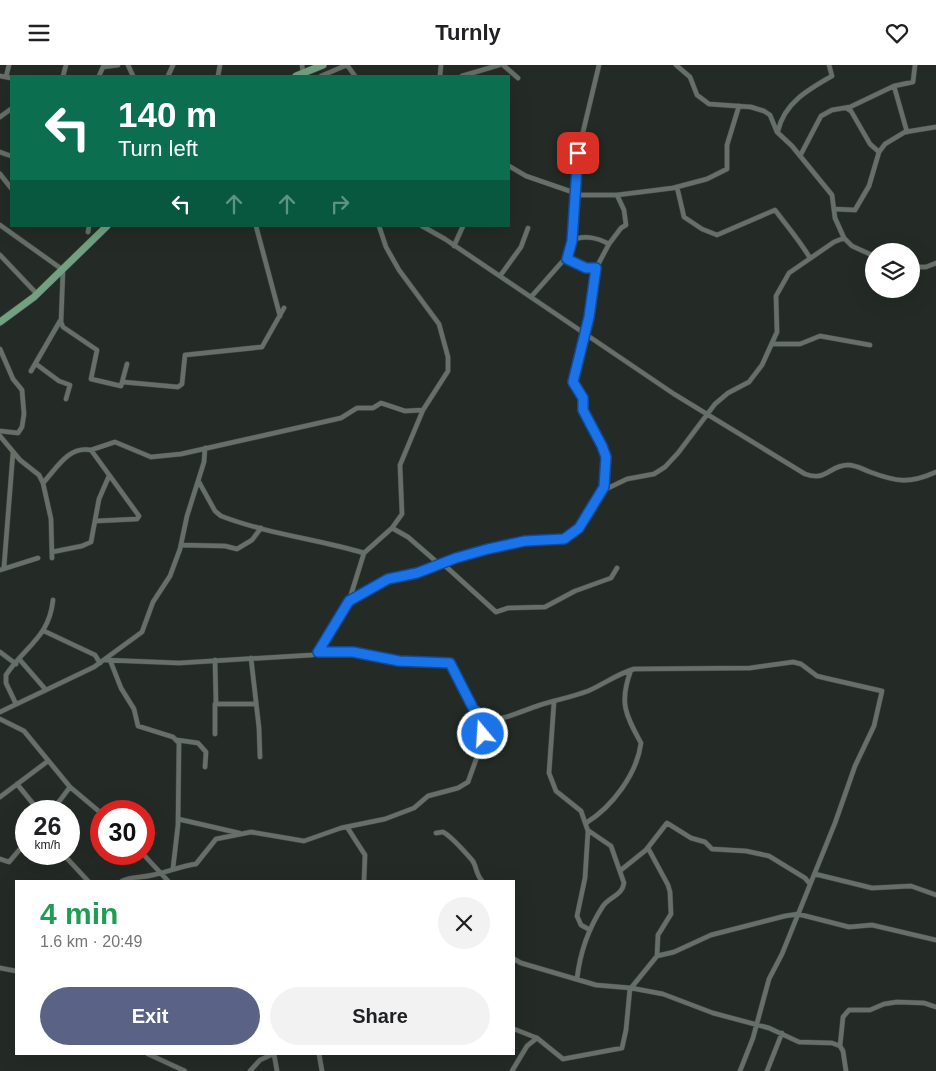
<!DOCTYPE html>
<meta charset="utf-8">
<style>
body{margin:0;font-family:Helvetica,sans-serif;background:#f2f2f2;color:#202124;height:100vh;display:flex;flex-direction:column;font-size:19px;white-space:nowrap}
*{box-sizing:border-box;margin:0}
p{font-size:16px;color:#757577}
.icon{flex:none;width:28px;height:28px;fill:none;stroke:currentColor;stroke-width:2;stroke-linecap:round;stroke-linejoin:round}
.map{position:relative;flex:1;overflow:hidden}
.drawer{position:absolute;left:15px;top:815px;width:500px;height:175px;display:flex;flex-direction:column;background:#fff;border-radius:0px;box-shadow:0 5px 20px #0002}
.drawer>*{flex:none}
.banner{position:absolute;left:10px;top:10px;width:500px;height:152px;border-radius:0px;box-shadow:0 5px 20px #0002;background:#0b6e4f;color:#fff;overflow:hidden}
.fabs{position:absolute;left:865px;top:178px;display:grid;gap:10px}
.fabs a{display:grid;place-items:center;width:55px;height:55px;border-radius:50%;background:#fff;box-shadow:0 5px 20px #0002;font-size:25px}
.speed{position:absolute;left:15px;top:735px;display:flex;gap:10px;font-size:25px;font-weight:700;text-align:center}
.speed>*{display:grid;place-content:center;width:65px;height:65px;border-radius:50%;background:#fff;box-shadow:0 5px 20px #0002;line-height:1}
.speed small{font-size:12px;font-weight:400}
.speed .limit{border:8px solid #d22;background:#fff;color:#111}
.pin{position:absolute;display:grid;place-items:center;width:42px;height:42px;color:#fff;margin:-21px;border-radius:10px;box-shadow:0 2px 8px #0006}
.me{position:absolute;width:55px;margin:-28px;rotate:342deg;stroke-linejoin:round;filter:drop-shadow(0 0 4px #0008)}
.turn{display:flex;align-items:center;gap:18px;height:105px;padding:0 25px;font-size:22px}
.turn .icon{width:65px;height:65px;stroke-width:2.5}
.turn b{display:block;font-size:35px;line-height:42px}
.lanes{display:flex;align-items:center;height:48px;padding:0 25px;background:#0003;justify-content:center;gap:25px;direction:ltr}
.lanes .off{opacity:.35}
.round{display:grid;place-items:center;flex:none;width:52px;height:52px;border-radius:26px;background:#f2f2f2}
.overview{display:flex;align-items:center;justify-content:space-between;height:85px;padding:0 25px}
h1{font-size:30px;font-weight:600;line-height:38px;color:#1e9e55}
.cta{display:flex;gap:10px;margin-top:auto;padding:10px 25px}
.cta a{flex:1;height:58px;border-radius:30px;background:#5a6386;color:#fff;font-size:20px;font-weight:600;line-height:58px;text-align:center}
.cta a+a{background:#f2f2f2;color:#202124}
header{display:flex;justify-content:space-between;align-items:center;height:65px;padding:0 25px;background:#fff;font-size:22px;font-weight:600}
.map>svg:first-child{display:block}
</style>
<header><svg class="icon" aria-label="menu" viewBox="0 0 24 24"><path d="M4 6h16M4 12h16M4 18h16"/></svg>Turnly<svg class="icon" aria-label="heart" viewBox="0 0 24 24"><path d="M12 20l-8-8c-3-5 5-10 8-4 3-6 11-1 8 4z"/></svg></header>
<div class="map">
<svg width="936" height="1006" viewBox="0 0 936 1006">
<rect width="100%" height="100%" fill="#242b26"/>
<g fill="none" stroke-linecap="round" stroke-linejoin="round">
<g stroke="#404642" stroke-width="5.5">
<path id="street" d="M128 0 133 11
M302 0 303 8
M347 0 355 11
M503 0 518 13
M676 0 690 12 697 30 709 39 751 42 764 46 770 50 777 67 792 81 832 130 835 153 844 173 852 181 874 191
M0 11 11 13
M63 11 66 0
M99 11 103 2 118 0
M168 11 173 0
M218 11 220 0
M321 11 347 0
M440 11 441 0
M462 11 499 0
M6 12 9 0
M894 21 907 67
M846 43 851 46 870 79 879 87
M0 52 11 44
M778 66C784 38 809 24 832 11L829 0
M0 87 11 91
M800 91 821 51 832 45 850 42 894 21 913 17 915 0
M509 101 526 111 581 130H617L624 145 626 160 621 163 609 179 594 207 591 241 584 269
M0 109 11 123
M677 122 684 152 702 164 717 170 775 145C787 161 800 176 810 193
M617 130 673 123 707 114 727 104V80L739 41
M834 144 855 145 869 121 879 87 885 79 905 67 936 62
M0 160 63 205 61 257 63 262 97 285 91 314 121 321 127 299
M256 161 280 251
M422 161 445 174 674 329 805 409C827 417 829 400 848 400 856 400 862 404 870 407 897 417 909 419 936 407
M88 167 89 161
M572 176C583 169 598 173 609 179
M454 181 463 161
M0 190 37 229
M567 194 586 203H596
M911 202H926L936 198
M500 211 521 182 528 163
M531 232 569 189 577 129 578 88 599 0
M585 270 573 317 583 333V345L605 386 606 401 602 425
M773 279H800L820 271 870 280
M0 284 13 314 22 325 24 349 22 362 18 368 0 366
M36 299 59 316 70 320 66 334
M31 306 60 256
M123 317 178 322 182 319 185 290 262 282 284 243
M0 371 20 395 39 410 43 418 51 454 52 493
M91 385 115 377 151 392 181 389 341 353 357 343H373L381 338 405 346 423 345 448 306V292L439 259 399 205 386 182 379 161
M199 417 215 446 221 451C268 469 317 474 364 488
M43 418C57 403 68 381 91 385L139 451 137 454 96 456
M392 463 408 472 439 499
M181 480 225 481 237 484 252 475 261 463
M52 487 82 481 91 477 99 434 109 411
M442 498 496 547 508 543 545 542 575 526 611 513 617 503
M4 502 13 387
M0 505 38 493
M349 536 364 488 392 463 402 449 400 400 423 345
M44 566 95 590 100 598
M0 587 16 599
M251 593 259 663 260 692
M20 595 46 625
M105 595 179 598 312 590 318 587 349 536 380 518 394 512 417 508 477 487 525 476 564 474 576 466 582 459 596 433 602 426 627 414 654 409 665 402 678 388 715 339 728 328 749 317 762 300 777 267 776 231 789 208 834 177 844 173
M110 595 121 623 134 644 138 661 173 672 179 678 178 760 173 803
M215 595 216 639
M554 637 549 708 556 726 581 746 588 766 585 813 577 851 581 860 590 865
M16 639 6 618V610C25 581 49 573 53 535
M0 647 94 602 142 567 153 537 170 511 180 484 187 451 204 397 205 383
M0 654 24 666 70 722 101 748
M485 656C504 655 522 646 540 640 556 635 572 632 588 626 604 619 617 609 634 604L750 603 793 597 801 599 817 611 825 613 882 626 874 661 855 701 835 758 782 889 769 914 753 973 740 1006
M215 669V639H256
M177 675 198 678 206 687 205 702
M17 719 39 746
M0 732 48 696
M52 746 70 722
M178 754 239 768
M586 758C612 742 637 709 641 678 625 649 619 637 631 605
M347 762 365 790 364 816
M436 768 443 767C451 771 465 787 472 795 477 801 475 808 482 816
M648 783 668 820 670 827 671 849 658 870 657 891
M63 789 88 816
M143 789 168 816
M0 794 9 797 26 777
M621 805 646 785 667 758 691 773 705 777 712 784 746 786 769 791 805 813 810 819
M815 809 872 823 911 821 936 830
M122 816C133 811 141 813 153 810 168 807 181 801 196 799L216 774 251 767 304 776 341 763 385 754 414 743 428 731 458 723 468 717 482 678 485 656 473 643 451 599 399 596 353 587H318
M514 894 521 898 596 920 631 923 663 929 713 948 769 963 799 977 832 978 840 981 843 986 846 1006
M0 903 16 906
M577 914C580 887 588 864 603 841 610 831 622 831 624 818L611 781 589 766
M631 923 657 891 674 887 711 870 785 851 798 849 849 862 872 860 936 875
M514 964 537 973 563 994 622 983 626 965 630 923
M840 981 843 952 849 945H870L884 939 897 937 924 938 936 942
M148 989 185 1006
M274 989 277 1006
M319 989 322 1006
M250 1006 260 995 273 989
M512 1006 527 981 537 973
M767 1006 782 968"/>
</g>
<g stroke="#404642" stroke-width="8">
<path id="primary" d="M296 11 323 0
M0 257 34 232 107 161"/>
</g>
<use href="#street" stroke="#676f69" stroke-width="4.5"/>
<use href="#primary" stroke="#71a180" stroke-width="7"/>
</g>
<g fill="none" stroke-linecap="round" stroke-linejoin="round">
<g stroke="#114b97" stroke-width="12">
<path id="route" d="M483 669 485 656 473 643 450 598 399 596 353 587H318L349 536 388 514 417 508 456 493 488 484 525 476 564 474 579 463 604 422 606 392 602 381 583 345V333L573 317 589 252 596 203H586L567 194 572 176 578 88"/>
</g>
<use href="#route" stroke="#1a73e8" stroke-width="9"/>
</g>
</svg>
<div class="fabs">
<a><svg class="icon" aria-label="layers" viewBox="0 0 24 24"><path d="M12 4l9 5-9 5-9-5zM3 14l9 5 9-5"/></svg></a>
</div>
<div class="speed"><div>26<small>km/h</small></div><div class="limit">30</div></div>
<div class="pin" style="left:578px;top:88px;background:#d93025"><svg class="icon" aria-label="arrive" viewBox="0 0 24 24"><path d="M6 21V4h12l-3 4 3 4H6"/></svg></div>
<svg class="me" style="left:483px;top:669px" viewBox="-20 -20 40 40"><circle r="17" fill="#1a73e8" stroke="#fff" stroke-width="3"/><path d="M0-11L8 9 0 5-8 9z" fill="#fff"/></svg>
<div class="banner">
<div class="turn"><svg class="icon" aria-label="left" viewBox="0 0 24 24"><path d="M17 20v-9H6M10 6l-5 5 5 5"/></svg><div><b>140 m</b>Turn left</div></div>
<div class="lanes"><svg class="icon" aria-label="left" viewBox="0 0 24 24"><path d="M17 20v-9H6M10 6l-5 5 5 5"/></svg><svg class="icon off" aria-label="ahead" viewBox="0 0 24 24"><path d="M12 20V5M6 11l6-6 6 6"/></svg><svg class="icon off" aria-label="ahead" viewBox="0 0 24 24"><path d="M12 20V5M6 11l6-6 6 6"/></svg><svg class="icon off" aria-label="right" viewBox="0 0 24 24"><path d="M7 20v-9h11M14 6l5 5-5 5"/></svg></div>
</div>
<section class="drawer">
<div class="overview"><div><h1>4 min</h1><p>1.6 km · 20:49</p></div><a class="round"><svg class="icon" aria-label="close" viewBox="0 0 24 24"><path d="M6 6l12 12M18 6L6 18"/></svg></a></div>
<div class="cta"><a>Exit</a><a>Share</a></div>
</section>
</div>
